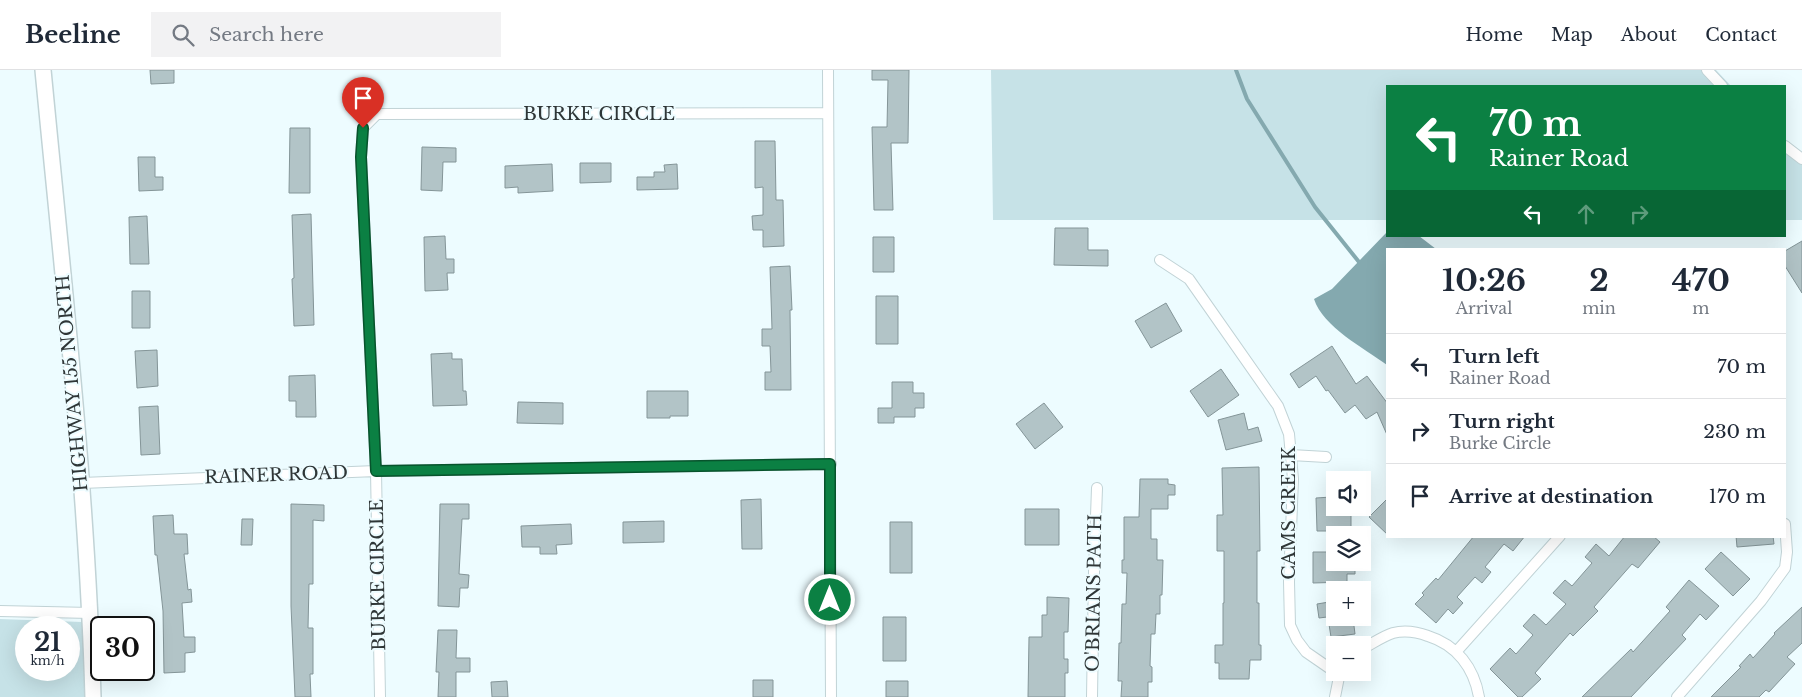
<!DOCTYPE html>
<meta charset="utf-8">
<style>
body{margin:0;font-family:"Libre Baskerville",serif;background:#f2f2f3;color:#1f2937;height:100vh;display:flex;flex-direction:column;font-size:19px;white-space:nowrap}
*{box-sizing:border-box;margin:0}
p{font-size:16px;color:#747a83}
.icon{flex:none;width:28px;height:28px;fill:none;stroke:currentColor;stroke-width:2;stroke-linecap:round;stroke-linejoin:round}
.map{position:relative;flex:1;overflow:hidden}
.side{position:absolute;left:1386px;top:178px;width:400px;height:290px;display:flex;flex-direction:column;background:#fff;border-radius:0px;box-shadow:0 5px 20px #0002}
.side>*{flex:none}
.top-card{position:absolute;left:1386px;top:15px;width:400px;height:152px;border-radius:0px;box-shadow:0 5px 20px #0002;background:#0b8043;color:#fff;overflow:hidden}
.controls{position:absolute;left:1326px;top:401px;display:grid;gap:10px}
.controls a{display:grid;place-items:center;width:45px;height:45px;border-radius:0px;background:#fff;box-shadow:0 5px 20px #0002;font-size:25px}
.speed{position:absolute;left:15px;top:546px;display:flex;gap:10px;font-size:25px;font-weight:700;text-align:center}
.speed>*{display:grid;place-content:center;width:65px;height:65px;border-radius:50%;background:#fff;box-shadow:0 5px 20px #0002;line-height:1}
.speed small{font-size:12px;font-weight:400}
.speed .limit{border:2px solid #111;border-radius:8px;background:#fff;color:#111}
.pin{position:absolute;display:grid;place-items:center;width:42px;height:42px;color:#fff;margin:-51px -21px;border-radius:50% 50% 50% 0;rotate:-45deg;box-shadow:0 0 5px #0007}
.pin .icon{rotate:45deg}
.me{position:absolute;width:55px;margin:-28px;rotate:0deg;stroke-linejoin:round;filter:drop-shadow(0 0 4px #0008)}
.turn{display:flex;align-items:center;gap:18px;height:105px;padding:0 20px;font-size:22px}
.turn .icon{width:65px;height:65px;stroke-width:2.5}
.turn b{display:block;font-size:35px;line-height:42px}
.lanes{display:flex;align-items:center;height:48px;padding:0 20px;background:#0003;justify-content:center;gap:25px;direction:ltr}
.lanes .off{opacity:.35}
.eta{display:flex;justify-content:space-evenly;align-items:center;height:85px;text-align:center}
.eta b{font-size:30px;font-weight:800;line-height:35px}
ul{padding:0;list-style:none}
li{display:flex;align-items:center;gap:15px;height:65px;padding:0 20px;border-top:1px solid #e0e1e3}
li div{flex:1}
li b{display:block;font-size:19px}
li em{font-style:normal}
header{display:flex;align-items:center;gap:30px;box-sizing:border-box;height:70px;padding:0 25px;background:#fff;border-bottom:1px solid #e0e1e3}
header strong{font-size:24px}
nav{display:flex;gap:28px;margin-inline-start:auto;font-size:18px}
.search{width:350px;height:45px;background:#f2f2f3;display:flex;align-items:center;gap:12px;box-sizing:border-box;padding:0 18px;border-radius:0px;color:#747a83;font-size:19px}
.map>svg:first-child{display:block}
</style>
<header>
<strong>Beeline</strong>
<div class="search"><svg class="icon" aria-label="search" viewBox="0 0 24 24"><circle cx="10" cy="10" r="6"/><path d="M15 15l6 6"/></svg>Search here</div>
<nav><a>Home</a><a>Map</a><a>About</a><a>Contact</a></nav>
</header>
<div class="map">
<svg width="1802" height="627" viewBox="0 0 1802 627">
<rect width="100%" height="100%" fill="#edfcff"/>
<path fill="#c6e2e7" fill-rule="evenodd" d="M991 0H1716L1731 16H1388L1387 150H993Z
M1785 71 1802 83V150H1785Z
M0 549 82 552 85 627H0ZM26 558H69V600H26Z"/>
<path fill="#84a9af" d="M1387 162 1388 166H1419L1436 179H1388L1387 295C1364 278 1323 257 1314 229L1332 219Z"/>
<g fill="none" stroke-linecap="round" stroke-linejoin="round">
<path stroke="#84a9af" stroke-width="4" d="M1236 0 1247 29 1315 137 1359 192"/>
</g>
<path fill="#b2c4c7" stroke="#849598" d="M150 0H174V13L151 14Z
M872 0H909L908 73H891L893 140H874L872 57H887L888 10H872Z
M290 58H310V123H289Z
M755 71H775L776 130H783L784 176 763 177V160H753L752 146 763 145V117L755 118Z
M422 77 456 78V92H443L442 121 421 120Z
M138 87H155V107H163V120L139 121Z
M580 93H611V112L580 113Z
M552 94 553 121 518 123V117L505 118V96Z
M677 94 678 119 637 120V107H654V102H665L664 95Z
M311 144 314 255 294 256 292 209 294 208 292 145Z
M147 146 149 194H130L129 147Z
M1055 158H1088V180H1108V196L1054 195Z
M445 166 446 189H454V203H447L448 220 425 221 424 167Z
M873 167H894V202H873Z
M1802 171V223L1785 196V181Z
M790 196 792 240H790L791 320H765V302H771L770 276H762V259H772L770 197Z
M132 221H150V258H132Z
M876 226H898V274H876Z
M1166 233 1182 261 1151 278 1135 251Z
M1332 276 1356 314 1367 306 1388 334V367L1377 342 1366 349 1355 335 1345 343 1328 320 1326 321 1316 306 1299 318 1290 304Z
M157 280 158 316 137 318 135 281Z
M452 283V289H462L463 321H466L467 335 433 336 431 284Z
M1221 299 1239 325 1208 347 1190 321Z
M315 305 316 347H296V331H289V306Z
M892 312H913V323H924V338H915V347H894V353H878V338H892Z
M647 321H688V346H670V348H647Z
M518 332 563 333V354L517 353Z
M1044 333 1063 357 1035 379 1016 354Z
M158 336 160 384 141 385 139 337Z
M1244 343 1248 360 1258 357 1262 371 1226 380 1218 350Z
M1259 397 1260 481H1257V533H1259V575H1261V590H1250L1249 609H1219V593H1215V575H1223V533H1224V481H1217V445H1223L1222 398Z
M1140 409H1168V414L1175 415V425H1168V439H1151V469H1157V490H1163L1162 525H1160V544H1156L1155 564H1151L1150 596 1152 597V612H1148V627H1121L1122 611H1118L1119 573H1121L1122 534H1126L1127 503H1122V490H1124V447H1139Z
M1331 427V436L1351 438V461H1343V465H1331V461H1317L1316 428Z
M1388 428V465L1369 447Z
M761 429 762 479H742L741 430Z
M291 434 324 435V451L313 450V514H309L308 558H313V604H310L311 627H295L291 536Z
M440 434H469V449H462L459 504 469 505 468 518H460L459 537 438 536Z
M1025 439H1059V475H1025Z
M173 445 174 464H187L188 484H184L188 520 191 519 192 532 182 533 184 567H195V582L185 583V602L164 603 163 541 157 485H155L153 446Z
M242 449H253L252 475H241Z
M664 451V472L623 473V452Z
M890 452H912V503H890Z
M571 454 572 474 556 475 557 484H540V477H522L521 456Z
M1474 466H1525L1513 481 1504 474 1485 497 1491 502 1482 513 1475 507 1457 527 1463 533 1453 544 1448 539 1436 553 1415 534 1424 525 1422 523 1436 508 1438 510Z
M1625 466H1653L1660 472 1638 498 1632 494 1594 537 1598 541 1573 566 1570 563 1535 603 1541 609 1522 627H1518L1490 599 1510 578 1516 584 1533 565 1523 556 1534 544 1546 555 1566 534 1553 523 1565 510 1572 516 1592 493 1585 487 1596 474 1609 486Z
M1736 466H1773L1774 474 1737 477Z
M1313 482H1335V492L1355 494V504H1347V512L1313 513Z
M1721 482 1750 509 1733 526 1705 499Z
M1689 510 1719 536 1706 550 1700 544 1682 565 1686 569 1631 627H1582L1631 579 1633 582 1670 541 1666 537Z
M1047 527 1069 528 1068 562H1064V589H1068V603H1065V627H1028L1029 567H1042V545H1047Z
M1335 531V546L1319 548 1317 534Z
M1802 537V573L1787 587 1795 594 1769 622 1766 620 1759 627H1711L1741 597 1739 596 1750 584 1753 588 1775 564 1774 563Z
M883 547H906V591H883Z
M1328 548H1353L1355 564 1331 567Z
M438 560H457L456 588H470V602H456V627H438L439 602H436Z
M753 610H773V627H753Z
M507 611 508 627H492L491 612Z
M886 611H908V627H886Z"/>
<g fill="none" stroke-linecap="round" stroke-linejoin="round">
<g stroke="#c1d3d6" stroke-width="12">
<path id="minor" d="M828 0 831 627
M1707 0 1722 16
M1785 76 1802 89
M1160 190 1189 209 1278 336 1289 364 1293 409 1289 512 1290 555 1297 570 1306 582 1335 602
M1291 385 1326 387
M82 413 376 401 831 394
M0 541 91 543
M1362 579C1372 574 1383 566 1393 563 1405 560 1417 562 1428 566 1457 575 1474 598 1479 627
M1456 582 1560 466
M380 627 376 401 361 87 363 58 377 44 827 43
M1092 627 1094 502 1097 418
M1335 627 1340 602
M1677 627 1761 531 1785 498 1787 482 1785 454"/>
</g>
<g stroke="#c1d3d6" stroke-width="18">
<path id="secondary" d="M43 0C63 209 87 417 93 627"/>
</g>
<use href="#minor" stroke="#fff" stroke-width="10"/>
<use href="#secondary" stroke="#fff" stroke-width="15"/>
</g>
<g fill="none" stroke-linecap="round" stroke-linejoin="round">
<g stroke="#07532c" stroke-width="12">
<path id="route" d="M363 58 361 87 376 401 830 394V530"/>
</g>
<use href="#route" stroke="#0b8043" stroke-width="9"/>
</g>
<g text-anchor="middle" stroke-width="4" stroke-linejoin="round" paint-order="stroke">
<g font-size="18" fill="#2f3637" stroke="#edfcff">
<text x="599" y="50">BURKE CIRCLE</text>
<text transform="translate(72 313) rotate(-95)" y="6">HIGHWAY 155 NORTH</text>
<text transform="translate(276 405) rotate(-2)" y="6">RAINER ROAD</text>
<text transform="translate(1289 443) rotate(-90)" y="6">CAMS CREEK</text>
<text transform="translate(378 505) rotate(-91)" y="6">BURKE CIRCLE</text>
<text transform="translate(1094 523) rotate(-89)" y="6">O'BRIANS PATH</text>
</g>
</g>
</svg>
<div class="controls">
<a><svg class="icon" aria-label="sound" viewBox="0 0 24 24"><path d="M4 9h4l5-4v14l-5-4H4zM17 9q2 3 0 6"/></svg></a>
<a><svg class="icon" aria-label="layers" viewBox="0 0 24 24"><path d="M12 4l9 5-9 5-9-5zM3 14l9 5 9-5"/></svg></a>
<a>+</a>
<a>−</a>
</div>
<div class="speed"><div>21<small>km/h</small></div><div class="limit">30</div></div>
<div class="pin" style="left:363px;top:58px;background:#d93025"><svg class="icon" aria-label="arrive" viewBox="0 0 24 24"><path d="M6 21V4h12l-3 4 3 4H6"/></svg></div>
<svg class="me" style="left:830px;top:530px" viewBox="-20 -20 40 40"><circle r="17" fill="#0b8043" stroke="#fff" stroke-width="3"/><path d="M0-11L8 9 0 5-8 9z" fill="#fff"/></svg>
<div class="top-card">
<div class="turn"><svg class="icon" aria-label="left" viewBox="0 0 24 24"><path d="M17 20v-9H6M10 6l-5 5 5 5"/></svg><div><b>70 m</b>Rainer Road</div></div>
<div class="lanes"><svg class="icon" aria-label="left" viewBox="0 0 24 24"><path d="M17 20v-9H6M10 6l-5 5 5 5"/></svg><svg class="icon off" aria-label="ahead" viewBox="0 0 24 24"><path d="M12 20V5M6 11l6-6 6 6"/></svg><svg class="icon off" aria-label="right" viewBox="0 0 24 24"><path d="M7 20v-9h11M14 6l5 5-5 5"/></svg></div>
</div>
<section class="side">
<div class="eta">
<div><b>10:26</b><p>Arrival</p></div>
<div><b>2</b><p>min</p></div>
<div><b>470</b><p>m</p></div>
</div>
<ul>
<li><svg class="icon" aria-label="left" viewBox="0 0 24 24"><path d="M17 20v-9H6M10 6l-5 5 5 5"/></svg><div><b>Turn left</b><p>Rainer Road</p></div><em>70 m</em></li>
<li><svg class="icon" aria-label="right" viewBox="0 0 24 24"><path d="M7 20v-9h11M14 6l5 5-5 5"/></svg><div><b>Turn right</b><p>Burke Circle</p></div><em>230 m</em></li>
<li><svg class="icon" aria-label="arrive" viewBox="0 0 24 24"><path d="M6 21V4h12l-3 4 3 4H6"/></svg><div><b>Arrive at destination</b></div><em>170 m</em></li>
</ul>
</section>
</div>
